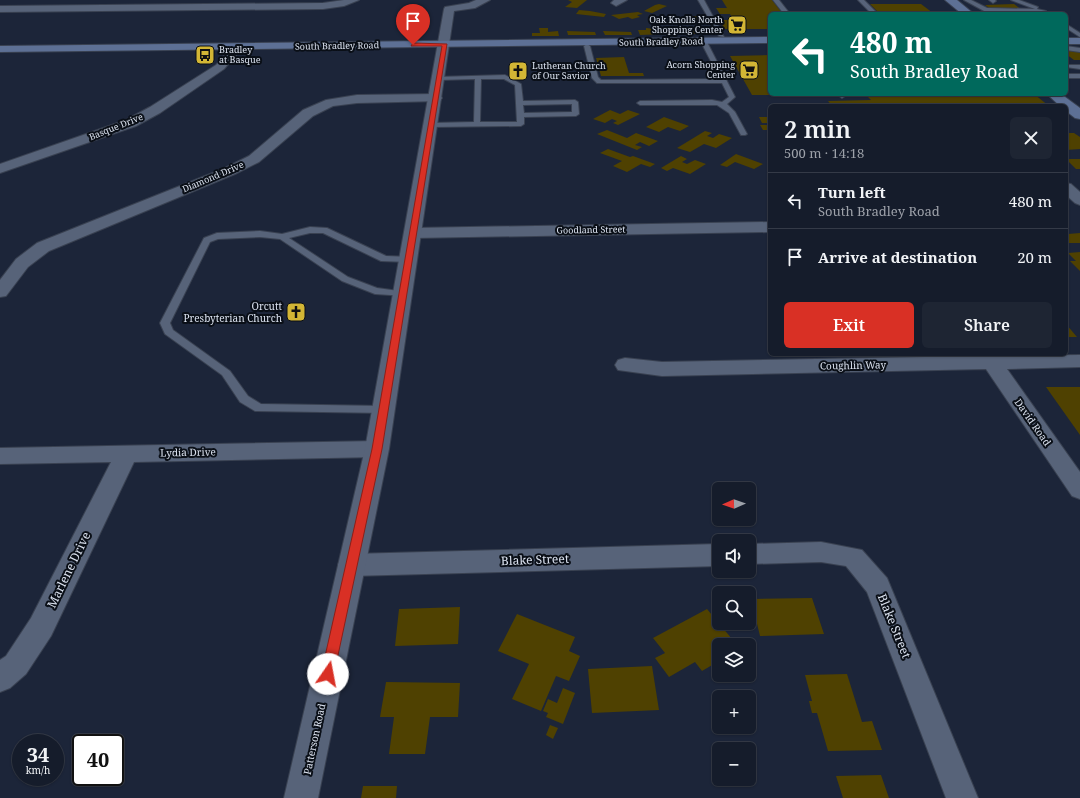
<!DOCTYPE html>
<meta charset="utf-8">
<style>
body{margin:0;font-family:"Noto Serif",serif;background:#1e2533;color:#f1f3f6;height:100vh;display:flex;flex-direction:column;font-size:15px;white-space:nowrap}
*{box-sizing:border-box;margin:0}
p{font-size:13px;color:#9da1a9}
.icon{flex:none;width:22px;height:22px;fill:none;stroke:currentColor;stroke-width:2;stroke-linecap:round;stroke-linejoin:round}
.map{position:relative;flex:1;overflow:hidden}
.sheet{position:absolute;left:768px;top:104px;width:300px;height:252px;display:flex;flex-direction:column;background:#151c2b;border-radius:6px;box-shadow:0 1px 3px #0004,0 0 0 1px #343a47}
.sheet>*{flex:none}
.guide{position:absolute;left:768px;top:12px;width:300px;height:84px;border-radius:6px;box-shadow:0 1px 3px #0004,0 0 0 1px #343a47;background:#00695c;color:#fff;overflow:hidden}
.needle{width:26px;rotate:268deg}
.tools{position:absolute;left:712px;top:482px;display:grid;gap:8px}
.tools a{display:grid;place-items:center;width:44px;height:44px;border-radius:6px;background:#151c2b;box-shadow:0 1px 3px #0004,0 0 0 1px #343a47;font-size:20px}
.speed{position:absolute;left:12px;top:734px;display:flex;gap:8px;font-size:20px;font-weight:700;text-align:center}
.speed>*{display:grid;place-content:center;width:52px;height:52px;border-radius:50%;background:#151c2b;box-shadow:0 1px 3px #0004,0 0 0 1px #343a47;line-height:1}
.speed small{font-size:10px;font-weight:400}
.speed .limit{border:2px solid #111;border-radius:6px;background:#fff;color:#111}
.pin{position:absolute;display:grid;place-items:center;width:34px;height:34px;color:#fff;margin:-41px -17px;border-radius:50% 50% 50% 0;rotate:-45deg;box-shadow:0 0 4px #0007}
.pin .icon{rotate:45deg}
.me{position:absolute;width:44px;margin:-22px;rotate:12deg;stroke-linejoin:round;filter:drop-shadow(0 0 3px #0008)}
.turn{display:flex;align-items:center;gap:14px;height:84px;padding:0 16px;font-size:18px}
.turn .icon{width:52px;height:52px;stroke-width:2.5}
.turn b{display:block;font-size:28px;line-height:34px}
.round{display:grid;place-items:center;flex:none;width:42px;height:42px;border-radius:6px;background:#1e2533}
.overview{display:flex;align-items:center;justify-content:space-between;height:68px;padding:0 16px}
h1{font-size:24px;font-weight:600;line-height:30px}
.cta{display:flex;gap:8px;margin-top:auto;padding:8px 16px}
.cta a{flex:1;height:46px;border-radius:6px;background:#d93025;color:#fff;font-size:16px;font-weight:600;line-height:46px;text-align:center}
.cta a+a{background:#1e2533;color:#f1f3f6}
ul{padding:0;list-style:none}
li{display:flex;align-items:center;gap:12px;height:56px;padding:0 16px;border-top:1px solid #343a47}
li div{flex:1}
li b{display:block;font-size:15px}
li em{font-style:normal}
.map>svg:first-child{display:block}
</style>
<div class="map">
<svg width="1080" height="798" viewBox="0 0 1080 798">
<rect width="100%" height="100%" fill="#1c2539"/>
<path fill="#4f4101" d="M568 0H587L577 8 565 7 572 2Z
M722 0H772L783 14H770V29H725L719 20H734L730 14H720L716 8H727Z
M659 4 667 6 652 13 644 11 655 5Z
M870 4H921L933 13 880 14Z
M1014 4 1022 10H992L985 5Z
M579 10 590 11 606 14 604 17 576 14Z
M638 12 643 14 637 15 640 17 632 19 628 17 619 19 611 15Z
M687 16H697L699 20H689Z
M539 28H548V32L558 31 559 36H532V33H540Z
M646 28 664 30 666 34 640 35 638 30H646Z
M674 30 701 31 703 34H676Z
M567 31 595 32 596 35H568Z
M603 31 631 32 632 35H605Z
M1066 49 1075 50 1080 53V60H1074L1066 54Z
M770 55V95H752L730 56Z
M624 57 629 73H643L644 76H601L596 58Z
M992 94H1034L1049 106H832L828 101 871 100 867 96Z
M610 110 620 114 628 110 640 114 618 125 613 123 617 121 612 119 605 123 593 119Z
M664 117 689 126 680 131 668 127 659 132 646 127Z
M759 117H770V123H762Z
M760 125H770V130H763Z
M607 130 627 138 636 133 658 141 649 146 640 142 635 145 642 147 637 150 597 134Z
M705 131 712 133 707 136 713 138 719 134 732 138 716 148 704 144 690 152 677 148Z
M1066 133H1074L1080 137V149L1066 150Z
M608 149 630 157 633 156 655 164 650 167 641 164 627 172 613 166 622 161 600 153Z
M736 154 763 164 754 169 735 162 727 167 720 165Z
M681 156 687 159 682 162 687 164 695 160 706 164 690 174 673 168 667 171 661 168Z
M1066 159H1080V169H1076Z
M1066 231 1068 234 1080 233V243H1066Z
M1080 252V271L1070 261H1076L1068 253Z
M1066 324 1077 337H1066Z
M1046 387H1080V435Z
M812 598 824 634 760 636 751 599Z
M460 607 458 644 395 646 399 609Z
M707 609 737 645H719V661L702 671 695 662 669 677 655 658 665 653 653 638Z
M517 614 575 637 569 651 580 656 569 681 556 676 541 711 512 699 529 664 498 651Z
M652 666 659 710 592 713 588 669Z
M847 674 862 722 872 721 882 750 828 751 817 713H812L809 701H812L805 675Z
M386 682 460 683 458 717H430L425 754H389L394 717H380Z
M563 688 575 693 563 724 546 717 548 713 543 711 548 699 557 703Z
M550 725 558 728 553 739 546 735Z
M881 775 889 798H843L836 776Z
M363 786H397L396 798H361Z"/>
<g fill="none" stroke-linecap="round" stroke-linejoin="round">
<g stroke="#394151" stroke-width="2">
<path id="service" d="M698 0H704L724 37 719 36Z
M773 0H779L790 14H784Z
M858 0H864L878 14H872Z
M964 0H971L987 8 1035 9 1011 0H1019L1038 7 1037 9 1046 11 1043 13 986 12Z
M989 0H995L996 1 993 3Z
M1066 24 1080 33V37L1066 28Z
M704 40 707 42 735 97 727 104 735 112 747 134 745 135H741L729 113 717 105H640L637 103 640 101 712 100 722 102 729 97 722 83H597L592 78 584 46 587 44 590 46 598 77 601 80 720 79 701 42Z
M1066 46 1080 48V52L1066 50Z
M1066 65H1080V69L1066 67Z
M1066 74H1080V78H1066Z
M505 75 521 84 523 101 575 100 578 102 579 114 576 116 524 117V124L521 126 431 127 428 125 431 123 474 122 475 79 439 80 437 79V77ZM481 79H504L515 85 517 122H480ZM572 104V112L524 113 523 105Z
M837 94H844L845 96 842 98Z
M310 227 327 228 386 256 411 257 412 259 408 262 381 261 323 233H310L289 238 348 277 377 288 406 292 408 294 406 296 375 294 342 281 280 239 260 237 218 239 210 242 170 323 173 330 230 371 248 396 261 404 383 406 389 410 387 413 255 411 240 402 222 375 165 334 160 323 204 238 217 233 260 231 282 234Z"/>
</g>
<g stroke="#394151" stroke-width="2">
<path id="minor" d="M344 0H359L344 6 323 9 0 12V6L323 3Z
M614 0H627L616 6 611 3Z
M238 44 243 47 224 69 160 113 136 126 0 173V164L126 120 150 107 216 65 234 45Z
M436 94 440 95 442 98 440 101 357 103 333 106 313 116 259 162 235 174 49 251 28 267 6 296 0 297V280L16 259 37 243 225 168 249 156 303 110 326 100 357 95Z
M1066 183 1071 184 1080 192V205L1075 203 1066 195Z
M770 222V232L413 238 407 236 405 233 407 230 413 228Z
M976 354H996L998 356 1080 355V367L1007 369 1080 472V499L1072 496 986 369 662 376 618 370 615 365 618 360 625 358 662 362 978 356Z
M377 441 385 443 388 449 385 455 377 457 134 462 51 636 26 674 10 688 0 692V660L6 656 31 618 111 462 0 464V448Z
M821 542 862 550 887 578 978 798H946L867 592 846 566 821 562 749 564V544Z
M719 544V566L351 576 342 573 338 565 342 557 351 554Z"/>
</g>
<g stroke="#394151" stroke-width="2">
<path id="tertiary" d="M476 0H490L475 8 454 11 389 449 318 798H284L365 449 444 9 445 7 469 3Z"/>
</g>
<g stroke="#394151" stroke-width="2">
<path id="secondary" d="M945 0H957L974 14H962Z
M770 37V43L0 52V46Z
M1066 38H1080V44H1066Z
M1047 94H1061L1080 108V119L1075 118 1066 111V106H1060Z"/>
</g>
<use href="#service" fill="#576379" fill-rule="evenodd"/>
<use href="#minor" fill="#576379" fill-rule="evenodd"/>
<use href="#tertiary" fill="#576379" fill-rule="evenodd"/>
<use href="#secondary" fill="#5d7095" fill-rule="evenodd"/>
</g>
<path fill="#d93025" stroke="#8d1f18" d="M413 43 447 44 382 449 334 674 332 678 328 680 323 678 321 674 372 449 442 46H411Z"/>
<defs>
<g id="supermarket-square" transform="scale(1)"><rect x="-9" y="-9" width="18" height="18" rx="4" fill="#d3b635" stroke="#0a0f17"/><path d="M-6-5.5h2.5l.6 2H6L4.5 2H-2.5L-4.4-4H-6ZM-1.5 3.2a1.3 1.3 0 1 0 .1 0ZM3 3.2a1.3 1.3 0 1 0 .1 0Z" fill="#111"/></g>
<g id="bus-square" transform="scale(1)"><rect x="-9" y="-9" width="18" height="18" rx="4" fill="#d3b635" stroke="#0a0f17"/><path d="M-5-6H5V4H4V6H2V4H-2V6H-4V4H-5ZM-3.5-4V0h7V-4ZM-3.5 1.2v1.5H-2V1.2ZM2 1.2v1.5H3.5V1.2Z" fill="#111"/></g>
<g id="church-square" transform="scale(1)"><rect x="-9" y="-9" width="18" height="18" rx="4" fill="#d3b635" stroke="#0a0f17"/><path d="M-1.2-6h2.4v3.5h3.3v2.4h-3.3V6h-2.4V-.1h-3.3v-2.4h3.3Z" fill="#111"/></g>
</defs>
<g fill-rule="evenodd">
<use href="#supermarket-square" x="737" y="25"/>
<use href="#bus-square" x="205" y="55"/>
<use href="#supermarket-square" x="749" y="70"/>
<use href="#church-square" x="518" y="71"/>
<use href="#church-square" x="296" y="312"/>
</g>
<g text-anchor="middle" stroke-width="4" stroke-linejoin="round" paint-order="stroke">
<g font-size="9" fill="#dbe2ef" stroke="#0a0f17" text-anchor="end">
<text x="723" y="23">Oak Knolls North<tspan x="723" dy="10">Shopping Center</tspan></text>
<text x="219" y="53" text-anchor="start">Bradley<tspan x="219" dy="10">at Basque</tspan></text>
<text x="735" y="68">Acorn Shopping<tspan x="735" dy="10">Center</tspan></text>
<text x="532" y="69" text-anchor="start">Lutheran Church<tspan x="532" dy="10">of Our Savior</tspan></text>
</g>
<g font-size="9" fill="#dbe2ef" stroke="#0a0f17">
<text transform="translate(661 42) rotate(-1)" y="3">South Bradley Road</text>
<text transform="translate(337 46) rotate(-1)" y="3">South Bradley Road</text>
<text transform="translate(116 127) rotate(-22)" y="3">Basque Drive</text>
<text transform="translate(213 177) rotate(-23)" y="3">Diamond Drive</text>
<text transform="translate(591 230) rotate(-1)" y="3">Goodland Street</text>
</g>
<g font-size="10" fill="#dbe2ef" stroke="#0a0f17" text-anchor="end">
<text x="282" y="310">Orcutt<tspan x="282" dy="12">Presbyterian Church</tspan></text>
</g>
<g font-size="10" fill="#dbe2ef" stroke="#0a0f17">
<text transform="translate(853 365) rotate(-1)" y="4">Coughlin Way</text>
<text transform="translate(1033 422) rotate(55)" y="4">David Road</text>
<text transform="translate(188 452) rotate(-1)" y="4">Lydia Drive</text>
<text transform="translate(314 739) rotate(-78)" y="4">Patterson Road</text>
</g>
<g font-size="12" fill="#dbe2ef" stroke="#0a0f17">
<text transform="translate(535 560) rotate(-2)" y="4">Blake Street</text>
<text transform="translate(69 570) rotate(-64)" y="4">Marlene Drive</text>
<text transform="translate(894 626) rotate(68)" y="4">Blake Street</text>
</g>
</g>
</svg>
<div class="tools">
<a><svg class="needle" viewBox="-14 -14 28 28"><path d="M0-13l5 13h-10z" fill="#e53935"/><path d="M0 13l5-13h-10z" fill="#9da1a9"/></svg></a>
<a><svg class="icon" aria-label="sound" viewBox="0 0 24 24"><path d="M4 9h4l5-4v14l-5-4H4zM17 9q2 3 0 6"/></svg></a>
<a><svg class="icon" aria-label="search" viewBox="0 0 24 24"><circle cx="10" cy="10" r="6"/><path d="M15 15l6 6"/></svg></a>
<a><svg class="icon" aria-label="layers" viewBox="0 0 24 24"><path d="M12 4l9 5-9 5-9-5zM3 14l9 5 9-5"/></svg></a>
<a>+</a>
<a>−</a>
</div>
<div class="speed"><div>34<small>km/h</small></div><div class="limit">40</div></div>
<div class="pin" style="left:413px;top:45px;background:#d93025"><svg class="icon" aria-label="arrive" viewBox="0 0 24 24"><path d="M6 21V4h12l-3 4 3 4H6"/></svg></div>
<svg class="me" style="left:328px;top:674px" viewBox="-20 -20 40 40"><circle r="19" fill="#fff"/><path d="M0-13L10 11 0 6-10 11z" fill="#d93025"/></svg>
<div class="guide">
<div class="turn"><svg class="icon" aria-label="left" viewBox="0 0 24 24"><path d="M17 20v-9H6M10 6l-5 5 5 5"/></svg><div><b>480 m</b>South Bradley Road</div></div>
</div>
<section class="sheet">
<div class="overview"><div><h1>2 min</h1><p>500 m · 14:18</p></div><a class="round"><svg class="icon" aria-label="close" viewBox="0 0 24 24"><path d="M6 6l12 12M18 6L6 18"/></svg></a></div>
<ul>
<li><svg class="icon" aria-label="left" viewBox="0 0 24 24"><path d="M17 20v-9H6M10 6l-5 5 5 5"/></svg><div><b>Turn left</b><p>South Bradley Road</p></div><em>480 m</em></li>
<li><svg class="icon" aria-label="arrive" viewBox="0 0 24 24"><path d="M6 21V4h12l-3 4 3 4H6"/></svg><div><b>Arrive at destination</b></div><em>20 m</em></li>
</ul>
<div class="cta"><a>Exit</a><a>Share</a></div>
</section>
</div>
